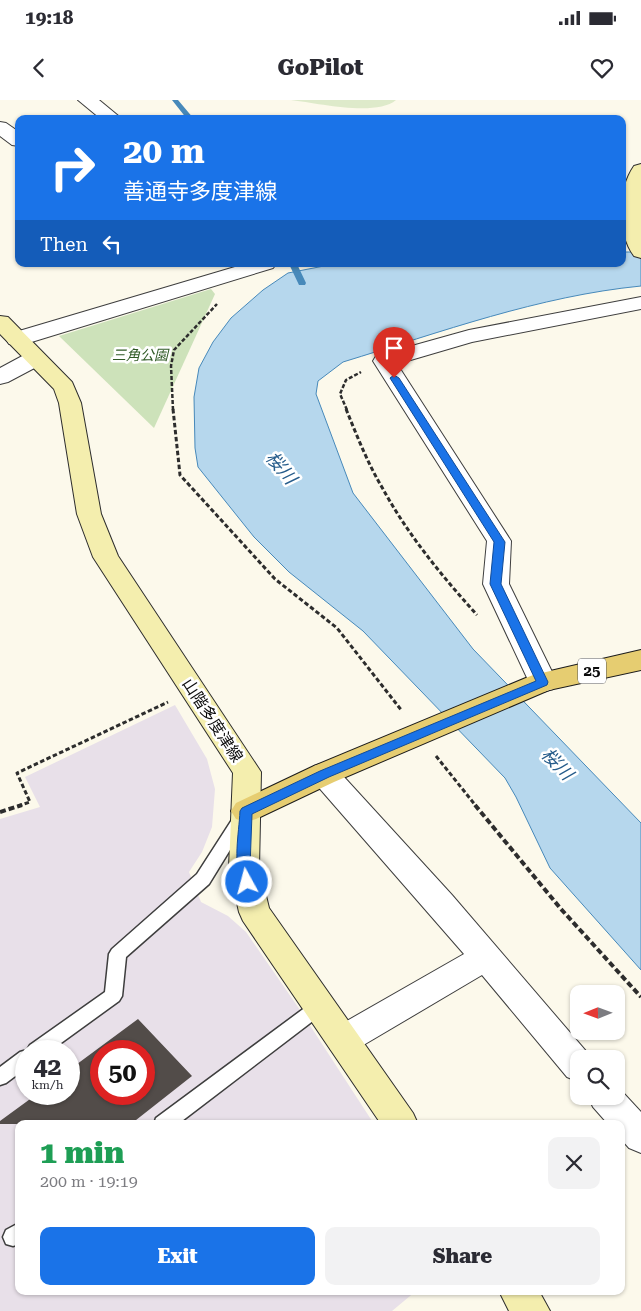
<!DOCTYPE html>
<meta charset="utf-8">
<style>
body{margin:0;font-family:"Roboto Serif","Noto Sans JP",serif;background:#f2f2f3;color:#2b2b33;height:100vh;display:flex;flex-direction:column;font-size:19px;white-space:nowrap}
*{box-sizing:border-box;margin:0}
p{font-size:16px;color:#7c7c81}
.icon{flex:none;width:28px;height:28px;fill:none;stroke:currentColor;stroke-width:2;stroke-linecap:round;stroke-linejoin:round}
.map{position:relative;flex:1;overflow:hidden}
.details{position:absolute;left:15px;top:1020px;width:610px;height:175px;display:flex;flex-direction:column;background:#fff;border-radius:10px;box-shadow:0 1px 4px #0004}
.details>*{flex:none}
.hud{position:absolute;left:15px;top:15px;width:611px;height:152px;border-radius:10px;box-shadow:0 1px 4px #0004;background:#1a73e8;color:#fff;overflow:hidden}
.needle{width:32px;rotate:269deg}
.fabs{position:absolute;left:570px;top:885px;display:grid;gap:10px}
.fabs a{display:grid;place-items:center;width:55px;height:55px;border-radius:10px;background:#fff;box-shadow:0 1px 4px #0004;font-size:25px}
.speed{position:absolute;left:15px;top:940px;display:flex;gap:10px;font-size:25px;font-weight:700;text-align:center}
.speed>*{display:grid;place-content:center;width:65px;height:65px;border-radius:50%;background:#fff;box-shadow:0 1px 4px #0004;line-height:1}
.speed small{font-size:12px;font-weight:400}
.speed .limit{border:8px solid #d22;background:#fff;color:#111}
.pin{position:absolute;display:grid;place-items:center;width:42px;height:42px;color:#fff;margin:-51px -21px;border-radius:50% 50% 50% 0;rotate:-45deg;box-shadow:0 0 5px #0007}
.pin .icon{rotate:45deg}
.me{position:absolute;width:55px;margin:-28px;rotate:353deg;stroke-linejoin:round;filter:drop-shadow(0 0 4px #0008)}
.turn{display:flex;align-items:center;gap:18px;height:105px;padding:0 25px;font-size:22px}
.turn .icon{width:65px;height:65px;stroke-width:2.5}
.turn b{display:block;font-size:35px;line-height:42px}
.then{display:flex;align-items:center;height:48px;padding:0 25px;background:#0003;gap:10px;font-size:19px}
.round{display:grid;place-items:center;flex:none;width:52px;height:52px;border-radius:10px;background:#f2f2f3}
.summary{display:flex;align-items:center;justify-content:space-between;height:85px;padding:0 25px}
h1{font-size:30px;font-weight:800;line-height:38px;color:#1e9e55}
.action{display:flex;gap:10px;margin-top:auto;padding:10px 25px}
.action a{flex:1;height:58px;border-radius:10px;background:#1a73e8;color:#fff;font-size:20px;font-weight:800;line-height:58px;text-align:center}
.action a+a{background:#f2f2f3;color:#2b2b33}
.status{display:flex;justify-content:space-between;align-items:center;height:35px;padding:0 25px;background:#fff;direction:ltr}
.status svg{height:14px;fill:currentColor}
header{display:flex;justify-content:space-between;align-items:center;height:65px;padding:0 25px;background:#fff;font-size:22px;font-weight:800}
.map>svg:first-child{display:block}
</style>
<div class="status"><b>19:18</b><svg viewBox="0 0 49 12"><path d="M0 12V9h3v3zM5 12V6h3v6zM10 12V3h3v9zM15 12V0h3v12zM26 1h20v11H26zM47 4h2v5h-2z"/></svg></div>
<header><svg class="icon" aria-label="back" viewBox="0 0 24 24"><path d="M15 5l-7 7 7 7"/></svg>GoPilot<svg class="icon" aria-label="heart" viewBox="0 0 24 24"><path d="M12 20l-8-8c-3-5 5-10 8-4 3-6 11-1 8 4z"/></svg></header>
<div class="map">
<svg width="641" height="1211" viewBox="0 0 641 1211">
<rect width="100%" height="100%" fill="#fcf9eb"/>
<path fill="#e8e0e9" fill-rule="evenodd" d="M175 605 207 659 215 689 212 727 202 752 189 772 201 802 228 816 246 832 298 907 374 1024H19V1191H416L392 1211H0V719L40 707 25 677ZM26 951H69V994H26ZM101 951H144V994H101Z"/>
<path fill="#cde2ba" d="M211 189 215 194 154 328 59 236Z"/>
<path fill="#deeaca" d="M291 0H396C376 17 317 3 291 0Z"/>
<path fill="#b6d7ed" stroke="#4789ba" d="M623 152H641V186C539 196 441 232 343 262L318 281 316 294 353 393 473 549 641 723V870L550 768 516 697 505 678 363 531 289 472 254 437 198 367 195 348 194 297 199 268 213 242 231 218 263 190 288 173 329 165 356 164H622Z"/>
<g fill="none" stroke-linecap="round" stroke-linejoin="round">
<path fill="#4789ba" fill-rule="evenodd" d="M172 0H178L194 19H187Z
M289 164H297L306 183 305 185H299Z"/>
</g>
<path fill="#524c49" fill-rule="evenodd" d="M138 919 192 976 131 1024H0V1021L37 994H69V970ZM101 951H144V994H101Z"/>
<g fill="none" stroke-linecap="round" stroke-linejoin="round">
<g stroke="#3e3e3e" stroke-width="3">
<path id="lane" d="M241 713 247 715 249 719 209 784 126 857 122 896 119 901 50 951H26V968L6 983 0 985V967L20 952 27 950 30 945 105 892 109 854 112 849 197 774 235 715Z
M320 898 326 901 329 906 326 911 178 1024H154L156 1018 314 901Z
M19 1123V1144L13 1146 6 1144 3 1137 6 1130Z"/>
</g>
<g stroke="#3e3e3e" stroke-width="2">
<path id="street" d="M78 0H99L122 19H101Z
M0 22 6 23 19 32V46L12 45 0 36Z
M245 164H276L273 168 25 244 17 245 9 244 6 239 9 234Z
M641 197V209L472 242 397 264 511 441 509 484 557 582 553 589 543 592 533 589 529 582 483 484 487 441 373 261 376 256 469 230Z
M34 252 42 254 45 259 42 264 8 282 0 284V268L26 254Z
M324 663 334 666 452 795 591 957 592 959H579V982L567 977 482 875 355 950 343 954 331 950 327 940 331 930 464 854 314 682 310 674 314 666Z
M616 985 641 1012V1053L629 1048 621 1039V1024H608L593 1007 588 996H616Z"/>
</g>
<g stroke="#2d2d2d" stroke-width="2">
<path id="secondary" d="M641 64V158L634 156C617 132 617 91 634 66Z
M0 216 8 217 72 282 81 303 101 414 118 456 261 672 259 767 269 808 413 1013 418 1024H381L243 821 239 812 229 767 233 673 93 457 77 414 59 303 54 289 0 234Z
M499 1191H539L550 1211H509Z"/>
</g>
<g stroke="#1c1c1c" stroke-width="2">
<path id="primary" d="M641 550V570L549 590 334 682 256 719 246 722 236 719 231 711 236 703 314 666 533 575Z"/>
</g>
<path stroke="#2d2d2d" stroke-width="2.5" stroke-dasharray="4 2" stroke-linecap="butt" d="M173 310 171 266 174 250 217 204
M347 310 340 294 346 280 361 272"/>
<path stroke="#2d2d2d" stroke-width="3" stroke-dasharray="4.5 2.5" stroke-linecap="butt" d="M173 309 180 375 275 479 337 528 402 611
M346 309C357 336 368 364 383 389 408 435 442 476 477 515
M436 656 476 706
M18 706 30 702 17 673 168 602"/>
<path stroke="#2d2d2d" stroke-width="4" stroke-dasharray="6 3" stroke-linecap="butt" d="M475 705 561 809 641 897
M0 712 22 705"/>
<use href="#lane" fill="#fff" fill-rule="evenodd"/>
<use href="#street" fill="#fff" fill-rule="evenodd"/>
<use href="#secondary" fill="#f4eeae" fill-rule="evenodd"/>
<use href="#primary" fill="#e6cd71" fill-rule="evenodd"/>
</g>
<path fill="#1a73e8" stroke="#114b97" d="M394 275 399 278 505 442 501 484 548 582 547 585 329 677 252 714 250 767 254 782 252 785H243C232 764 239 734 240 711L242 708 320 671 536 581 490 484 494 442 390 278Z"/>
<g text-anchor="middle" stroke-width="5" stroke-linejoin="round" paint-order="stroke">
<g font-size="14" font-style="italic" fill="#2e5924" stroke="#fff">
<text x="140" y="260">三角公園</text>
</g>
<rect fill="#fff" stroke="#545454" stroke-width="1" x="578" y="558.5" width="28" height="25" rx="4"/>
<g font-size="15" font-weight="bold" fill="#0b0b0b">
<text x="592" y="576">25</text>
</g>
<g font-size="16" fill="#0b0b0b" stroke="#fff">
<text transform="translate(213 620) rotate(57)" y="6">山階多度津線</text>
</g>
<g font-size="18" font-style="italic" fill="#265c8b" stroke="#fff">
<text transform="translate(281 368) rotate(50)" y="6">桜川</text>
<text transform="translate(557 664) rotate(46)" y="6">桜川</text>
</g>
</g>
</svg>
<div class="fabs">
<a><svg class="needle" viewBox="-14 -14 28 28"><path d="M0-13l5 13h-10z" fill="#e53935"/><path d="M0 13l5-13h-10z" fill="#7c7c81"/></svg></a>
<a><svg class="icon" aria-label="search" viewBox="0 0 24 24"><circle cx="10" cy="10" r="6"/><path d="M15 15l6 6"/></svg></a>
</div>
<div class="speed"><div>42<small>km/h</small></div><div class="limit">50</div></div>
<div class="pin" style="left:394px;top:278px;background:#d93025"><svg class="icon" aria-label="arrive" viewBox="0 0 24 24"><path d="M6 21V4h12l-3 4 3 4H6"/></svg></div>
<svg class="me" style="left:247px;top:782px" viewBox="-20 -20 40 40"><circle r="17" fill="#1a73e8" stroke="#fff" stroke-width="3"/><path d="M0-11L8 9 0 5-8 9z" fill="#fff"/></svg>
<div class="hud">
<div class="turn"><svg class="icon" aria-label="right" viewBox="0 0 24 24"><path d="M7 20v-9h11M14 6l5 5-5 5"/></svg><div><b>20 m</b>善通寺多度津線</div></div>
<div class="then">Then<svg class="icon" aria-label="left" viewBox="0 0 24 24"><path d="M17 20v-9H6M10 6l-5 5 5 5"/></svg></div>
</div>
<section class="details">
<div class="summary"><div><h1>1 min</h1><p>200 m · 19:19</p></div><a class="round"><svg class="icon" aria-label="close" viewBox="0 0 24 24"><path d="M6 6l12 12M18 6L6 18"/></svg></a></div>
<div class="action"><a>Exit</a><a>Share</a></div>
</section>
</div>
